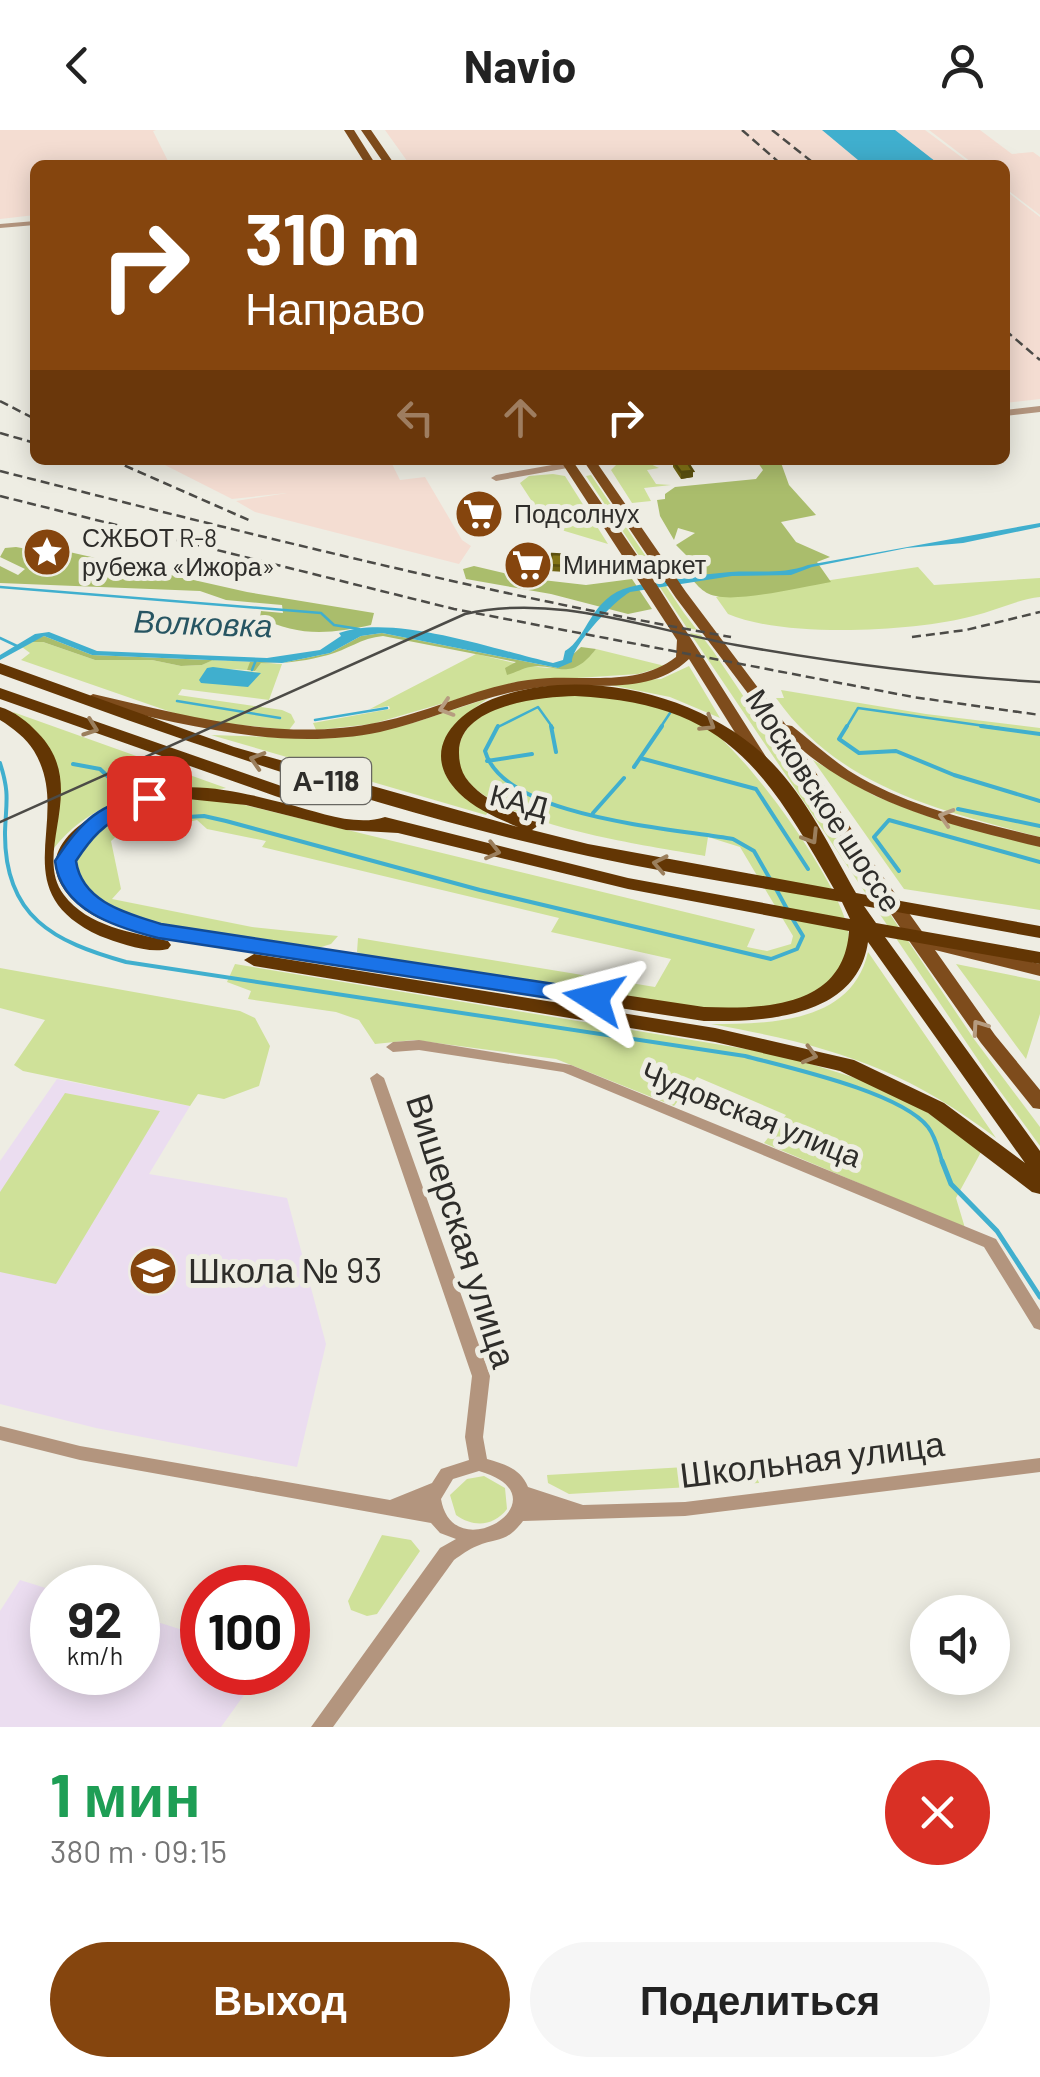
<!DOCTYPE html>
<html lang="ru">
<meta charset="utf-8">
<style>
body{margin:0;font-family:Barlow,sans-serif;background:#f6f6f6;color:#222;height:100vh;display:flex;flex-direction:column;font-size:38px;white-space:nowrap}
*{box-sizing:border-box;margin:0}
p{font-size:32px;color:#767676}
.icon{flex:none;width:55px;height:55px;fill:none;stroke:currentColor;stroke-width:2;stroke-linecap:round;stroke-linejoin:round}
.map{position:relative;height:1597px;overflow:hidden}
.sheet{display:flex;flex-direction:column;background:#fff;flex:1}
.sheet>*{flex:none}
.guide{position:absolute;left:30px;top:30px;width:980px;height:305px;border-radius:15px;box-shadow:0 5px 25px #0003;background:#85450e;color:#fff;overflow:hidden}
.controls{position:absolute;left:910px;top:1465px;display:grid;gap:20px}
.controls a{display:grid;place-items:center;width:100px;height:100px;border-radius:50%;background:#fff;box-shadow:0 5px 25px #0003;font-size:50px}
.speed{position:absolute;left:30px;top:1435px;display:flex;gap:20px;font-size:50px;font-weight:700;text-align:center}
.speed>*{display:grid;place-content:center;width:130px;height:130px;border-radius:50%;background:#fff;box-shadow:0 5px 25px #0003;line-height:1}
.speed small{font-size:25px;font-weight:400}
.speed .limit{border:15px solid #d22;background:#fff;color:#111}
.pin{position:absolute;display:grid;place-items:center;width:85px;height:85px;color:#fff;margin:-42px;border-radius:20px;box-shadow:0 5px 15px #0006}
.me{position:absolute;width:110px;margin:-55px;rotate:279deg;stroke-linejoin:round;filter:drop-shadow(0 0 8px #0008)}
.turn{display:flex;align-items:center;gap:35px;height:210px;padding:0 50px;font-size:45px}
.turn .icon{width:130px;height:130px;stroke-width:2.5}
.turn b{display:block;font-size:70px;line-height:85px}
.lanes{display:flex;align-items:center;height:95px;padding:0 50px;background:#0003;justify-content:center;gap:50px;direction:ltr}
.lanes .off{opacity:.35}
.round{display:grid;place-items:center;flex:none;width:105px;height:105px;border-radius:52px;background:#f6f6f6}
.overview{display:flex;align-items:center;justify-content:space-between;height:170px;padding:0 50px}
h1{font-size:60px;font-weight:700;line-height:75px;color:#1e9e55}
.cta{display:flex;gap:20px;margin-top:auto;padding:20px 50px}
.cta a{flex:1;height:115px;border-radius:60px;background:#85450e;color:#fff;font-size:40px;font-weight:700;line-height:115px;text-align:center}
.cta a+a{background:#f6f6f6;color:#222}
header{display:flex;justify-content:space-between;align-items:center;height:130px;padding:0 50px;background:#fff;font-size:45px;font-weight:700}
.map>svg:first-child{display:block}
</style>
<header><svg class="icon" aria-label="back" viewBox="0 0 24 24"><path d="M15 5l-7 7 7 7"/></svg>Navio<svg class="icon" aria-label="person" viewBox="0 0 24 24"><circle cx="12" cy="8" r="4"/><path d="M4 21q1-7 8-7t8 7"/></svg></header>
<div class="map">
<svg width="1040" height="1597" viewBox="0 0 1040 1597">
<rect width="100%" height="100%" fill="#eeede3"/>
<path fill="#f4ddd2" d="M0 0H156L153 1 170 35H35V85L0 89Z
M385 0H925L972 35H410Z
M929 0H980L1012 24 1033 22 1040 27V85L1005 58V35H975Z
M1005 60 1040 87V269L1005 273Z
M155 330H390L400 350 425 347 462 410 471 416 459 434 255 382 236 371 287 363 232 369Z"/>
<path fill="#ebddf0" d="M57 949 190 976 149 1044 287 1068 326 1214 297 1337 96 1298 0 1274V1031Z
M20 1450 52 1460V1542H138V1486L202 1506V1542L260 1543 221 1597H0V1481Z"/>
<path fill="#cfe199" d="M642 330 659 338 647 340 656 354 671 355 644 358 651 371 632 373 611 340 618 333Z
M553 344 565 346 608 414 548 396 520 353 529 346Z
M591 345 684 483 697 500 687 498 586 346Z
M918 437 934 455 1040 448V467C1018 469 995 481 973 486 913 502 783 508 728 484L716 467Z
M690 503 701 505 713 521 974 909 1040 997V1016L989 946Z
M37 510 95 530H152L181 536 202 535 212 530 252 532 247 540 208 538 259 542 255 541 261 533 282 534 269 570 182 559 178 565 282 580 291 584 295 592 289 600 194 590 21 530 30 523 22 517Z
M596 519 665 536 638 544 516 552 372 594 316 600 313 593 390 579 389 576 370 579 476 524C512 531 569 554 596 519Z
M689 536 720 588 670 567 595 552 661 549Z
M781 560 926 584 1040 598V707C939 680 840 658 776 568H784Z
M546 564C593 566 651 567 694 588 740 611 839 751 848 800 852 823 839 846 821 859 797 877 755 879 726 880 692 880 655 871 620 866 535 854 451 840 366 826L357 822 358 808 655 857 671 829 551 802 559 788 262 717 266 711 207 699 197 690 150 701 126 698 111 711 121 759 112 769 252 797 338 806 331 814 318 818C285 812 252 807 219 803 190 800 158 799 129 789 93 777 55 742 89 706 120 673 164 668 208 666L755 799 747 817 767 821 791 814 793 806 740 717 708 707 705 726C655 716 451 692 458 623 462 580 511 574 546 564Z
M489 568C462 585 426 617 450 652 459 665 476 673 488 682L486 685 211 605 297 608 413 593Z
M13 582 226 658C211 661 194 658 179 659 130 662 85 679 54 718V640Z
M813 630 875 666 924 685 1040 716V780L904 759Z
M868 822 996 1008C902 936 827 915 711 894 771 894 852 893 868 822Z
M235 834 782 925 878 955 924 980 981 1022 956 1068 965 1098 764 1013 786 985 697 947 674 976 556 929 414 910 375 914 359 890 336 882 248 869 251 861 227 852Z
M956 834 1040 851V884L1026 929Z
M0 838 240 881 255 888 270 916 259 956 224 969 198 964 190 976 23 941 14 935 45 890 0 878Z
M65 963 160 981 56 1154 0 1142V1062Z
M755 1333 759 1353 569 1364 548 1353 547 1345Z
M484 1346 505 1358 507 1379C494 1396 474 1398 456 1385L450 1365 467 1349Z
M382 1405 411 1410 420 1421 377 1484 367 1486 351 1480 348 1471Z"/>
<path fill="#aabd6c" d="M756 330H780L789 355 816 385 781 392 796 412 830 427 817 432 831 452C802 457 740 472 716 466 702 464 694 451 686 442L689 428 676 415 695 403 678 398 674 410 660 386 657 370 665 369V364L675 357 756 349 763 340Z
M16 417 33 420 47 417 247 462 374 483 371 495C331 504 297 507 260 487L261 481 283 483 282 475 226 470 200 461 0 453V436L18 445 25 439 0 427 5 418Z
M474 436 525 448 586 455 632 449 652 479 628 484 551 464 466 449 463 439Z
M382 503 558 538 581 517 596 519C569 554 556 532 530 537 523 538 515 543 507 545L505 538 516 532 383 506C361 508 347 520 328 525 306 531 283 534 261 533L255 541 247 540 250 532 213 530 202 535 181 536 152 530H95L43 512H30L44 506 92 525 282 533 330 523 361 506Z"/>
<path fill="#40afce" d="M822 0H895L940 35H864Z
M1040 393V397L963 413 907 418 812 437 791 445 732 446 630 462C614 471 572 515 572 532L558 538 382 503 361 506 330 523 282 533 92 525 44 506 0 530V525L35 504 49 502 97 521 267 528 320 520 341 506 339 503C393 483 496 520 553 533L563 530 565 521C588 508 590 467 630 457 661 449 698 445 730 442 757 440 782 445 808 435Z
M213 537 261 543 248 557 201 553 199 550 207 538Z"/>
<g fill="none" stroke-linecap="round" stroke-linejoin="round">
<path stroke="#40afce" stroke-width="2.5" d="M0 457 321 483 334 495 359 499
M0 508 17 516
M252 540 256 530
M177 571 280 588
M315 590 387 578
M496 598 538 577 553 598
M660 598 670 583
M846 598 858 578 999 598"/>
<path stroke="#40afce" stroke-width="4" d="M498 596 485 621C504 688 672 698 733 709L754 721 770 749
M551 596 556 622
M847 596 839 609 859 623 896 621 954 645 1040 671
M981 596 1040 604
M640 628 756 659 808 739
M487 631 532 624
M0 633C10 664 6 672 5 702 4 787 54 812 126 832L745 926C790 938 900 962 928 997 936 1007 939 1023 943 1034
M73 634 100 639 121 659
M634 637 662 596
M958 679 1040 696
M593 683 624 648
M148 686 153 689 204 686 226 691 480 760 771 829 797 819 803 806 792 788
M899 741 874 707 889 690 1040 732
M775 757 787 779"/>
<path stroke="#40afce" stroke-width="5" d="M942 1031 951 1054 997 1101 1040 1167"/>
<path fill="#b3957e" fill-rule="evenodd" d="M35 91V95L0 98V94Z
M1040 276V282L1005 286V280Z
M586 330H614C608 335 594 336 586 334Z
M569 332 574 335 573 337 496 351 491 348 496 345Z
M419 910 571 935 996 1109 1040 1180V1200L1034 1198 984 1117 563 942 419 920 393 922 386 917 393 912Z
M377 943 384 948 490 1246 483 1307 487 1329C505 1334 521 1339 528 1357L583 1375 685 1372 1040 1328V1342L685 1386 523 1391C505 1414 499 1407 477 1416 469 1419 461 1425 454 1430L333 1597H311L440 1418 456 1409 440 1403 431 1393 80 1330 0 1310V1296L80 1316 390 1370 432 1353 441 1339 469 1330 465 1307 472 1246 370 948ZM479 1341C569 1367 453 1441 441 1369L453 1349Z"/>
<path fill="#7e4c1c" fill-rule="evenodd" d="M344 0H354L376 35H366Z
M361 0H371L395 35H385Z
M560 330H572L648 441 768 630 766 633H754L689 529C647 569 587 550 535 558 482 565 433 590 380 602 283 622 188 595 93 574L85 569 93 564C188 586 283 613 380 592 430 582 477 557 528 550 577 542 634 560 676 527L677 510Z
M583 330H595L686 462 786 595 792 596C815 614 836 634 861 648 916 679 979 692 1040 707V717C954 696 871 677 801 619L869 727 926 807 1040 834V846L935 820 995 905 1040 960V979L1033 978 981 913 912 815 853 728 768 590 676 468Z"/>
<path fill="#633604" fill-rule="evenodd" d="M0 533 234 617 518 697C497 688 475 679 459 663 418 622 454 582 498 567 584 537 695 563 763 624 803 660 829 716 856 763L1040 796V808L864 776 876 793 1040 822V834L885 807 1040 1021V1064L1032 1062 928 983 840 941 715 912 254 836 244 830 254 824 715 898 854 930 944 973 1025 1033 868 812C857 888 764 892 704 891L158 807C132 800 101 794 80 776 5 714 122 663 174 658 212 654 252 665 288 674 318 682 356 697 385 687L628 748 850 789 842 772C757 757 672 744 588 726 387 683 192 614 0 544ZM575 566C726 573 765 639 834 759L588 714 532 700 539 695 537 691C513 681 486 672 469 652 462 644 459 634 459 623 458 575 540 567 575 566ZM178 668 246 675 346 700 398 703 628 759 849 801C844 878 764 879 704 877L159 795C140 790 119 785 101 774 54 743 82 706 118 685 137 674 158 671 178 668Z
M0 558 287 658 290 662 281 668 275 666 0 569Z
M0 577C14 581 28 592 38 603 91 657 31 722 64 765 88 797 132 802 168 811L171 815 168 819C148 824 119 813 100 806 0 760 75 689 34 621 26 608 13 598 0 590Z"/>
<path stroke="#4c4b47" stroke-width="2.5" d="M0 692 465 484C556 463 647 499 736 515 837 533 938 546 1040 552"/>
<path stroke="#4c4b47" stroke-width="2.5" stroke-dasharray="9 5" stroke-linecap="butt" d="M742 0 782 35
M772 0 816 35
M1005 200 1040 230
M0 271 35 289
M0 303 35 313
M112 330 251 391
M0 341C242 402 485 464 731 507
M0 366 454 479 913 567 1040 585
M912 507 966 500 1040 482"/>
</g>
<path fill="#706313" d="M673 331 693 341V347L681 349 673 337Z
M569 431 566 442 549 441V435Z"/>
<path fill="#5b500f" d="M693 341V347L681 349V342Z"/>
<path fill="#827316" stroke="#5b500f" stroke-width="2.5" d="M686 330 693 341 681 342 673 331Z
M552 424 569 425 566 436 549 435Z"/>
<defs><path id="oneway-chevron" d="M-2-3.5L2.5 0L-2 3.5" fill="none" stroke-width="1.6" stroke-linecap="round" stroke-linejoin="round" transform="scale(2.5)"/></defs>
<g stroke="#b69c80">
<use href="#oneway-chevron" transform="translate(446 578) rotate(162)"/>
<use href="#oneway-chevron" transform="translate(946 687) rotate(-163)"/>
<use href="#oneway-chevron" transform="translate(979 897) rotate(-125)"/>
</g>
<g stroke="#9b7f5d">
<use href="#oneway-chevron" transform="translate(708 594) rotate(32)"/>
<use href="#oneway-chevron" transform="translate(91 598) rotate(20)"/>
<use href="#oneway-chevron" transform="translate(257 630) rotate(-163)"/>
<use href="#oneway-chevron" transform="translate(811 707) rotate(58)"/>
<use href="#oneway-chevron" transform="translate(493 721) rotate(14)"/>
<use href="#oneway-chevron" transform="translate(660 734) rotate(-169)"/>
<use href="#oneway-chevron" transform="translate(810 925) rotate(15)"/>
</g>
<path fill="#1a73e8" stroke="#114b97" stroke-width="2.5" d="M149 662 157 664 160 668C151 676 141 677 130 682 104 693 91 708 76 731 82 772 126 783 161 794L594 860 605 868 594 875 158 808C115 797 61 780 55 731 82 689 99 675 149 662Z"/>
<defs>
<g id="supermarket-disc" transform="scale(2.5)"><circle r="9.5" fill="#85450e" stroke="#eeede3"/><path d="M-6-5.5h2.5l.6 2H6L4.5 2H-2.5L-4.4-4H-6ZM-1.5 3.2a1.3 1.3 0 1 0 .1 0ZM3 3.2a1.3 1.3 0 1 0 .1 0Z" fill="#fff"/></g>
<g id="sight-disc" transform="scale(2.5)"><circle r="9.5" fill="#85450e" stroke="#eeede3"/><path d="M0-6L1.8-2.2L6-1.7L2.9 1.2L3.7 5.4L0 3.3L-3.7 5.4L-2.9 1.2L-6-1.7L-1.8-2.2Z" fill="#fff"/></g>
<g id="school-disc" transform="scale(2.5)"><circle r="9.5" fill="#85450e" stroke="#eeede3"/><path d="M0-5L7-2L0 1L-7-2ZM-4 1L0 2.5L4 1V4Q0 6-4 4Z" fill="#fff"/></g>
</defs>
<g fill-rule="evenodd">
<use href="#supermarket-disc" x="479" y="384"/>
<use href="#sight-disc" x="47" y="422"/>
<use href="#supermarket-disc" x="528" y="435"/>
<use href="#school-disc" x="153" y="1141"/>
</g>
<g text-anchor="middle" stroke-width="10" stroke-linejoin="round" paint-order="stroke">
<g font-size="25" fill="#2e2d2a" stroke="#eeede3" text-anchor="start">
<text x="514" y="393">Подсолнух</text>
<text x="82" y="417">СЖБОТ R-8<tspan x="82" dy="29">рубежа «Ижора»</tspan></text>
<text x="563" y="444">Минимаркет</text>
</g>
<rect fill="#eeede3" stroke="#686762" stroke-width="2.5" x="281" y="628" width="90" height="46" rx="8"/>
<g font-size="28" font-weight="bold" fill="#2e2d2a">
<text x="326" y="661">А-118</text>
</g>
<g font-size="30" fill="#2e2d2a" stroke="#eeede3">
<text transform="translate(823 671) rotate(57)" y="10">Московское шоссе</text>
<text transform="translate(519 672) rotate(14)" y="10">КАД</text>
<text transform="translate(751 985) rotate(22)" y="10">Чудовская улица</text>
</g>
<g font-size="32" font-style="italic" fill="#275562" stroke="#eeede3">
<text transform="translate(203 494) rotate(2)" y="11">Волковка</text>
</g>
<g font-size="35" fill="#2e2d2a" stroke="#eeede3">
<text transform="translate(461 1101) rotate(72)" y="12">Вишерская улица</text>
<text transform="translate(812 1330) rotate(-7)" y="12">Школьная улица</text>
</g>
<g font-size="35" fill="#2e2d2a" stroke="#eeede3" text-anchor="start">
<text x="188" y="1153">Школа № 93</text>
</g>
</g>
</svg>
<div class="controls">
<a><svg class="icon" aria-label="sound" viewBox="0 0 24 24"><path d="M4 9h4l5-4v14l-5-4H4zM17 9q2 3 0 6"/></svg></a>
</div>
<div class="speed"><div>92<small>km/h</small></div><div class="limit">100</div></div>
<div class="pin" style="left:149px;top:668px;background:#d93025"><svg class="icon" aria-label="arrive" viewBox="0 0 24 24"><path d="M6 21V4h12l-3 4 3 4H6"/></svg></div>
<svg class="me" style="left:594px;top:868px" viewBox="-20 -20 40 40"><path d="M0-17L14 15 0 8-14 15z" fill="#1a73e8" stroke="#fff" stroke-width="4"/></svg>
<div class="guide">
<div class="turn"><svg class="icon" aria-label="right" viewBox="0 0 24 24"><path d="M7 20v-9h11M14 6l5 5-5 5"/></svg><div><b>310 m</b>Направо</div></div>
<div class="lanes"><svg class="icon off" aria-label="left" viewBox="0 0 24 24"><path d="M17 20v-9H6M10 6l-5 5 5 5"/></svg><svg class="icon off" aria-label="ahead" viewBox="0 0 24 24"><path d="M12 20V5M6 11l6-6 6 6"/></svg><svg class="icon" aria-label="right" viewBox="0 0 24 24"><path d="M7 20v-9h11M14 6l5 5-5 5"/></svg></div>
</div>
</div>
<section class="sheet">
<div class="overview"><div><h1>1 мин</h1><p>380 m · 09:15</p></div><a class="round" style="background:#d93025;color:#fff"><svg class="icon" aria-label="close" viewBox="0 0 24 24"><path d="M6 6l12 12M18 6L6 18"/></svg></a></div>
<div class="cta"><a>Выход</a><a>Поделиться</a></div>
</section>
